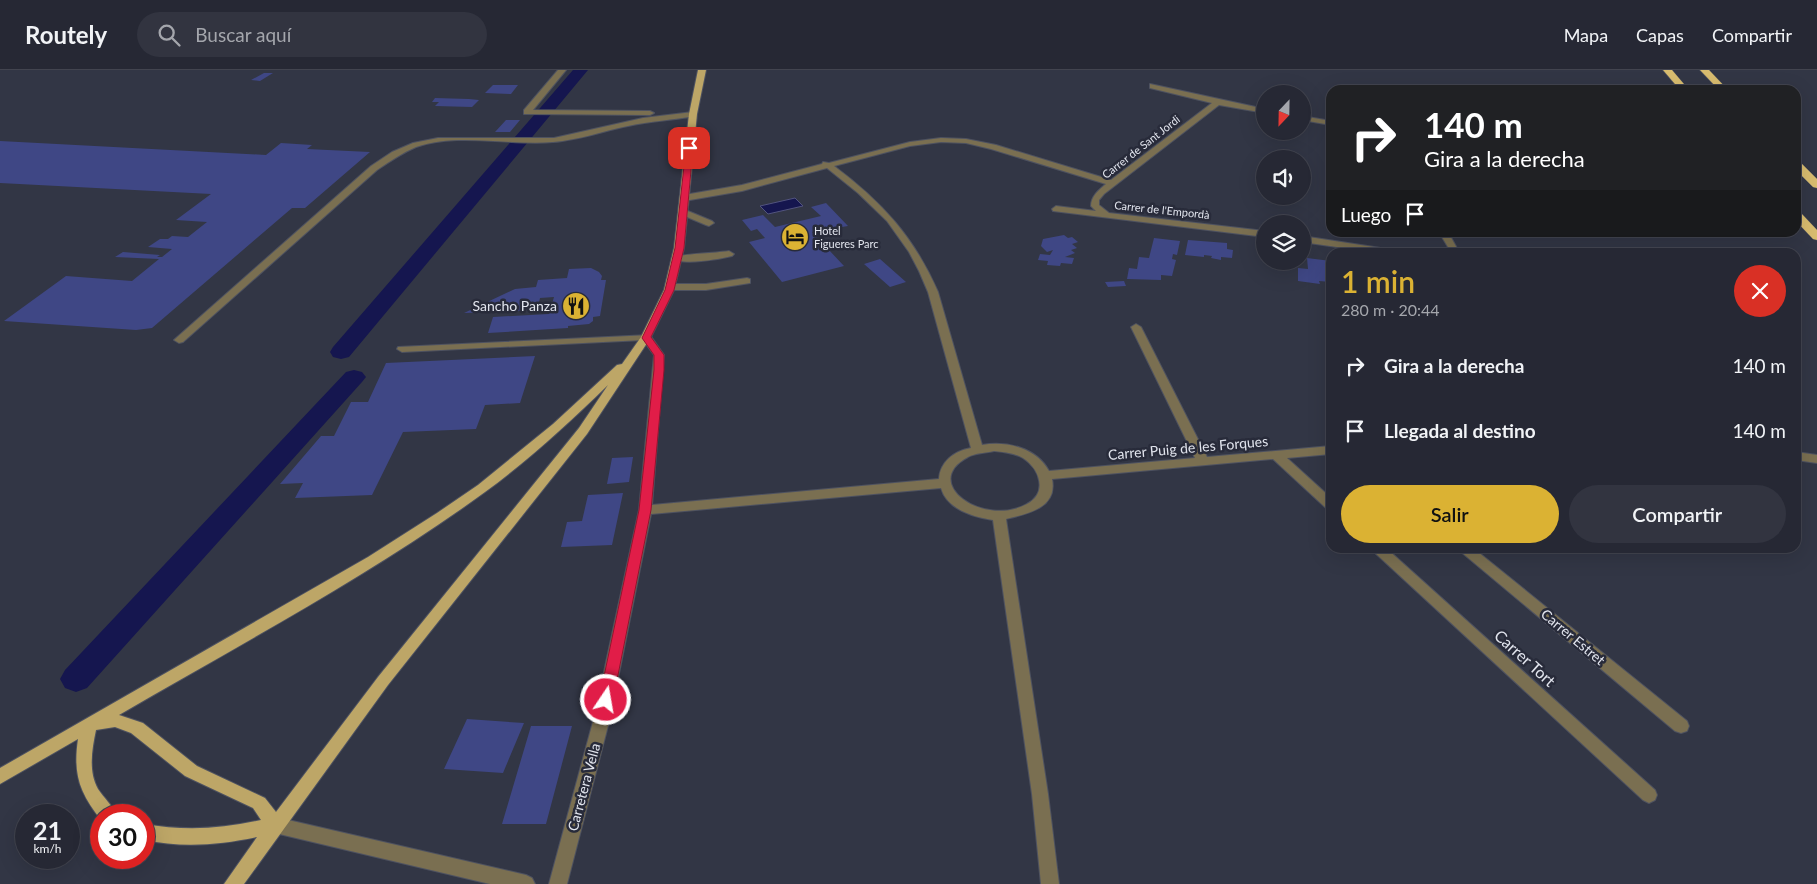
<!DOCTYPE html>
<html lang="es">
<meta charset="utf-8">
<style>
body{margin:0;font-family:Lato,sans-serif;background:#323440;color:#f1f3f6;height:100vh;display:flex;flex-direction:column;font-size:19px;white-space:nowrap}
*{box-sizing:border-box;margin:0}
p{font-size:16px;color:#a4a6ac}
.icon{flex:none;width:28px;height:28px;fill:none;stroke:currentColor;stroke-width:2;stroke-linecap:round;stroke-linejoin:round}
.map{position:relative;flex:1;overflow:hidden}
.side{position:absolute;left:1326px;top:178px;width:475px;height:305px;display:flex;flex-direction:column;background:#262834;border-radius:15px;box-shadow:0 5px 20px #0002,0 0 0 1px #42444f}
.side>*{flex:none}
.guide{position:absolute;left:1326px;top:15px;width:475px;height:152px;border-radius:15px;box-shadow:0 5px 20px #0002,0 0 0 1px #42444f;background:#202124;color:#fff;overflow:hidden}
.needle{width:32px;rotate:202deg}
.tools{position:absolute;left:1256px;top:15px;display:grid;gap:10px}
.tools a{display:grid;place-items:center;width:55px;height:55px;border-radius:50%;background:#262834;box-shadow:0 5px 20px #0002,0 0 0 1px #42444f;font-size:25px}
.speed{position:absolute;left:15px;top:734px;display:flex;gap:10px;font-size:25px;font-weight:700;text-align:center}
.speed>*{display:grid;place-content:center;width:65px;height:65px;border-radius:50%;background:#262834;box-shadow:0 5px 20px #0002,0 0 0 1px #42444f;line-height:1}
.speed small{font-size:12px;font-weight:400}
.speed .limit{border:8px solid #d22;background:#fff;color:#111}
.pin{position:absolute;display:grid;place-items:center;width:42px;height:42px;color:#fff;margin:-21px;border-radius:10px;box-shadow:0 2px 8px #0006}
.me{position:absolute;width:55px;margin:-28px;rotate:12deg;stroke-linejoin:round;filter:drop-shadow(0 0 4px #0008)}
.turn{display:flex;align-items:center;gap:18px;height:105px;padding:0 15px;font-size:22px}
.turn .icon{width:65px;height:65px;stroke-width:2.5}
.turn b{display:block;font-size:35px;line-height:42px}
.then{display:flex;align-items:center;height:48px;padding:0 15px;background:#0003;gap:10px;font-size:19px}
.round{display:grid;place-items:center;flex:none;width:52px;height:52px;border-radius:26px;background:#323440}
.summary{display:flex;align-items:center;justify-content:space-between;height:85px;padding:0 15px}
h1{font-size:30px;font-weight:600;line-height:38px;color:#dbb233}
.cta{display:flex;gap:10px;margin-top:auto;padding:10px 15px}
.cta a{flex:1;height:58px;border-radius:30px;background:#dbb233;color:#111;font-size:20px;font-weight:600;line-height:58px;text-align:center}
.cta a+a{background:#323440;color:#f1f3f6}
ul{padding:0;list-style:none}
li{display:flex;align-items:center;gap:15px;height:65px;padding:0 15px}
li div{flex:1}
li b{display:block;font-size:19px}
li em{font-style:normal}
header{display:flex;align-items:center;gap:30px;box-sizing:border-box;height:70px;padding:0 25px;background:#262834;border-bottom:1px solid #42444f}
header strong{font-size:24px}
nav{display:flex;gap:28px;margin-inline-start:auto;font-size:18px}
.search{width:350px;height:45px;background:#323440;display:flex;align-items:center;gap:12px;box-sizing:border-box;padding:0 18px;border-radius:28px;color:#a4a6ac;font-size:19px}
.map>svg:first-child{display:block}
</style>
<header>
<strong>Routely</strong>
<div class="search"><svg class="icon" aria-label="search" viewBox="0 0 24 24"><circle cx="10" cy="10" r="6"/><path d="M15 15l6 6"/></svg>Buscar aquí</div>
<nav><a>Mapa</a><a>Capas</a><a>Compartir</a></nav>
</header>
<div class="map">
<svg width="1817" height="814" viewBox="0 0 1817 814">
<rect width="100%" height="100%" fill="#323645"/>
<path fill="#15164f" stroke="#52547f" d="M795 128 803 136 768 144 760 136Z"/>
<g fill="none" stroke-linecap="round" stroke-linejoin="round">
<path fill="#15164f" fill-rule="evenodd" d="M573 0H588L349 287 341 289 333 287 330 282 333 277Z
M354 300 362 302 366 307 362 312 87 618 76 622 65 618 60 609 65 600 346 302Z"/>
</g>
<path fill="#3f4785" d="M264 3H273L260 11 251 10Z
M493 15H518L511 24 485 23Z
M435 28 469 29 479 30 472 37 435 36 439 32H432Z
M506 50H520L510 62H495Z
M0 71 266 85 281 73 312 75 307 79 370 82 305 138H292L152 258 136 260 4 251 66 206 132 211 159 189 115 187 123 182 160 185 157 187H162L172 179 148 177 160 169H168L172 166 188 167 207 152 176 150 211 124 0 113Z
M826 133 848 156 812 162 844 196 782 212 749 172 765 168 757 159 751 161 742 150 763 145 775 157 821 146 811 137Z
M1064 165 1068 168 1072 167 1078 172 1072 174 1077 178 1071 180 1075 183 1065 187 1074 188 1072 194 1061 193 1060 196 1047 195 1048 191 1038 190 1040 184 1050 185 1053 180 1047 182 1041 176 1043 169Z
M1154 168 1180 171 1177 185 1173 184 1172 189 1176 190 1172 206 1161 205V210L1127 209 1129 198 1137 199 1139 187 1149 188Z
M1188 170 1227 173V179L1233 180 1232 188 1221 187V190L1211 188 1212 186 1204 185V187L1185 185Z
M1307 188 1331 191V212L1319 211 1320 214 1298 211V198L1308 199Z
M880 189 906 212 890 217 864 194Z
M591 198 599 202 602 206 601 210H606L600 246 593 247V251L589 254 568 256V258L488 263 493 247 549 244 554 227 540 228 538 237 521 238 520 241 464 243 515 219 536 217 538 210 567 208 569 199Z
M1124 211 1126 216 1108 217 1105 212Z
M535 286 520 333 485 335 476 359 403 362 372 425 295 428 303 413 280 414 321 366H334L351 332H368L386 293Z
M633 387 629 412 607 414 612 388Z
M623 423 612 475 561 477 567 452 582 451 588 425Z
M467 649 524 653 503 703 444 699Z
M531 656H572L546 754H502Z"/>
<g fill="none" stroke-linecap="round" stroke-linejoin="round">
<g stroke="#4e5260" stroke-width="2">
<path id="minor" d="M558 0H566L533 40 650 41 654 43 650 45 524 44V40Z
M1150 14 1265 39V43L1219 35 1104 124 1099 130V135L1109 143 1265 161V167L1053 141 1052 139 1056 136 1096 141 1091 136C1091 126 1099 120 1106 114L991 79 966 73 941 72 910 76 834 96C882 132 914 167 938 222L982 375C1006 371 1036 377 1049 401L1195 388 1131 257 1136 254 1141 257 1207 387 1331 376V384L1287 388 1331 428V439L1326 438 1273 389 1052 409C1058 438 1027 444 1006 449L1048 724 1059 814H1041L1032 724 993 450C973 447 947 439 941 418L651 444 610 648 567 814H549L594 648 639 440 654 285 643 270 402 282 397 279 398 277 650 265 664 285 652 435 939 409C940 392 954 381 971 378L928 222 919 201 909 182 887 151 858 123 827 98 742 121 684 131 680 128 684 125 742 115 822 94 823 92 829 93 910 72 941 68 966 69 996 75 1111 110 1212 33 1150 18ZM994 381C1004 382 1015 383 1023 388 1040 399 1048 423 1027 434 984 458 919 413 968 387 975 383 986 383 994 381Z
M693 42H696V46C673 50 650 51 628 56 603 61 579 70 553 72 510 76 457 62 416 77 402 83 390 91 377 100L183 272 179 273 174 270 371 96 392 82 413 73 438 68H554L643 48Z
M1302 46 1331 51V55L1302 50Z
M683 139 712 151 714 153 709 156 706 155 680 144V140Z
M1439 162H1448L1459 182H1451Z
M1302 166 1387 179 1392 182H1372L1302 172Z
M729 181 734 184 732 186C720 189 682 196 672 188 677 184 719 183 729 181Z
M747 208 750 209V213L706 220H670L665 217 670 214H706Z
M1796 382 1817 385V393L1796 390Z
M1372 478H1386L1655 720 1657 725 1655 730 1649 733 1643 730 1373 481Z
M1459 478H1473L1687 651 1689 656 1687 661 1681 663 1675 661 1460 481Z
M275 747 526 805 532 808 535 814H490L275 763 269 761 266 755 269 749Z"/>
</g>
<g stroke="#4e5260" stroke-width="2">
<path id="major" d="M698 0H706L697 44 684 178 674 220 651 267 587 364 388 615 244 814H224L257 767C219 775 183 778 144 770V754C184 761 222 759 261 750L253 738 185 706 131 663 115 657 96 660C92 679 88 701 98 719 104 728 112 735 117 745H101V750C79 722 73 704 78 669L0 714V698L368 487 437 443 478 415 553 354 617 295 622 294 641 267 664 220 674 178 689 44ZM608 315 579 358 378 607 276 742 265 728 197 696 143 653 119 645C242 573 370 506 485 422 529 390 569 353 608 315Z"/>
</g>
<g stroke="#4e5260" stroke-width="1">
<path id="highway" d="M1663 0H1672L1689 20H1680Z
M1700 0H1709L1728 20H1719Z
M1796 91 1800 92 1817 109V118L1813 117 1796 100Z
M1796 141 1800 142 1817 160V170L1813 169 1796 151Z"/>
</g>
<use href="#minor" fill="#7a6f51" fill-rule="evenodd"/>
<use href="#major" fill="#bda667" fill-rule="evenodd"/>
<use href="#highway" fill="#d8bc6f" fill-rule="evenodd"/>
</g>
<path fill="#e11d48" stroke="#92132f" d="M689 75 693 78 684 178 674 220 651 267 664 285V300L651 440 613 630 611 634 606 636 601 634 599 630 639 440 654 300V285L642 268 665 220 675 178 686 78Z"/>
<defs>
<g id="hotel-disc" transform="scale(1.4375)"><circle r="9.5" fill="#dbb233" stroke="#282b3a"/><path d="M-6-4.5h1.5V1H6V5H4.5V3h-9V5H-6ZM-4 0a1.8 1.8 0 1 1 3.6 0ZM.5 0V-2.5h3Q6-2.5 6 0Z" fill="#111"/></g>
<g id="restaurant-disc" transform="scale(1.4375)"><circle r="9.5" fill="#dbb233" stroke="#282b3a"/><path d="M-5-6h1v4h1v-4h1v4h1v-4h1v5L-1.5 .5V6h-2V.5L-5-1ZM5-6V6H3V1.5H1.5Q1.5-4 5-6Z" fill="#111"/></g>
</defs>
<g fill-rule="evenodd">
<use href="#hotel-disc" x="795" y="167"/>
<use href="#restaurant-disc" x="576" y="236"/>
</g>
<g text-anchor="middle" stroke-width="5" stroke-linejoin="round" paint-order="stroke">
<g font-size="11" fill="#e2e5ee" stroke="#282b3a">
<text transform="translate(1141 77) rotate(-38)" y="4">Carrer de Sant Jordi</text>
<text transform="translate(1162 140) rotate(6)" y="4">Carrer de l'Empordà</text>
</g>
<g font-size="11" fill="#e2e5ee" stroke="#282b3a" text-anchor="start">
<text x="814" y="165">Hotel<tspan x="814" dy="13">Figueres Parc</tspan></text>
</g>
<g font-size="14" fill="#e2e5ee" stroke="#282b3a" text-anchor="end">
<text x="557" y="241">Sancho Panza</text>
</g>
<g font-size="14" fill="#e2e5ee" stroke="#282b3a">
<text transform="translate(1188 378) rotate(-5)" y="5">Carrer Puig de les Forques</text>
<text transform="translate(1573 567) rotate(40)" y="5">Carrer Estret</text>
<text transform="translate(584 717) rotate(-75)" y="5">Carretera Vella</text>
</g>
<g font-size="16" fill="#e2e5ee" stroke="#282b3a">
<text transform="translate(1525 588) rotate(42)" y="6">Carrer Tort</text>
</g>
</g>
</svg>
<div class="tools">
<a><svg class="needle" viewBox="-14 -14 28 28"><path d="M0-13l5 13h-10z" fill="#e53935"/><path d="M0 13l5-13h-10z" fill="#a4a6ac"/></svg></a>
<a><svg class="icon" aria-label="sound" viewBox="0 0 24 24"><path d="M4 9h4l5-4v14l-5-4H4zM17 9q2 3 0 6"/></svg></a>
<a><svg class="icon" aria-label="layers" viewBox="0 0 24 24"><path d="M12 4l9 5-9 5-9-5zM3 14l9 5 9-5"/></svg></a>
</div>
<div class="speed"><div>21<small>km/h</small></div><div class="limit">30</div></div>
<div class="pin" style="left:689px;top:78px;background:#d93025"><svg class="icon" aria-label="arrive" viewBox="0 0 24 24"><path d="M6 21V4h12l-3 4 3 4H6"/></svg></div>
<svg class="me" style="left:606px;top:630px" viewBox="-20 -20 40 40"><circle r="17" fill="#e11d48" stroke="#fff" stroke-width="3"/><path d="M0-11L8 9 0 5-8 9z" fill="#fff"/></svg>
<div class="guide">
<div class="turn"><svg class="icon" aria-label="right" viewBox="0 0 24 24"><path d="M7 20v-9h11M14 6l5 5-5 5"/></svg><div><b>140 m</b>Gira a la derecha</div></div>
<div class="then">Luego<svg class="icon" aria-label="arrive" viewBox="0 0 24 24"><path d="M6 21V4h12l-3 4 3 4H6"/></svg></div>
</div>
<section class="side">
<div class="summary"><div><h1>1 min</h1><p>280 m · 20:44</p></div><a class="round" style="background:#d93025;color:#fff"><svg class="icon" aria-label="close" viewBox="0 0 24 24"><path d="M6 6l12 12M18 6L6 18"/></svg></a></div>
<ul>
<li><svg class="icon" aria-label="right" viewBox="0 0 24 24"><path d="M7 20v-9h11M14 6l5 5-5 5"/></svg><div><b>Gira a la derecha</b></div><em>140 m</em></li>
<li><svg class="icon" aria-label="arrive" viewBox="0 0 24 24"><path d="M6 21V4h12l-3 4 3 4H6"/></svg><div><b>Llegada al destino</b></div><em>140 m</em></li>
</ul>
<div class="cta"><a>Salir</a><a>Compartir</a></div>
</section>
</div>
